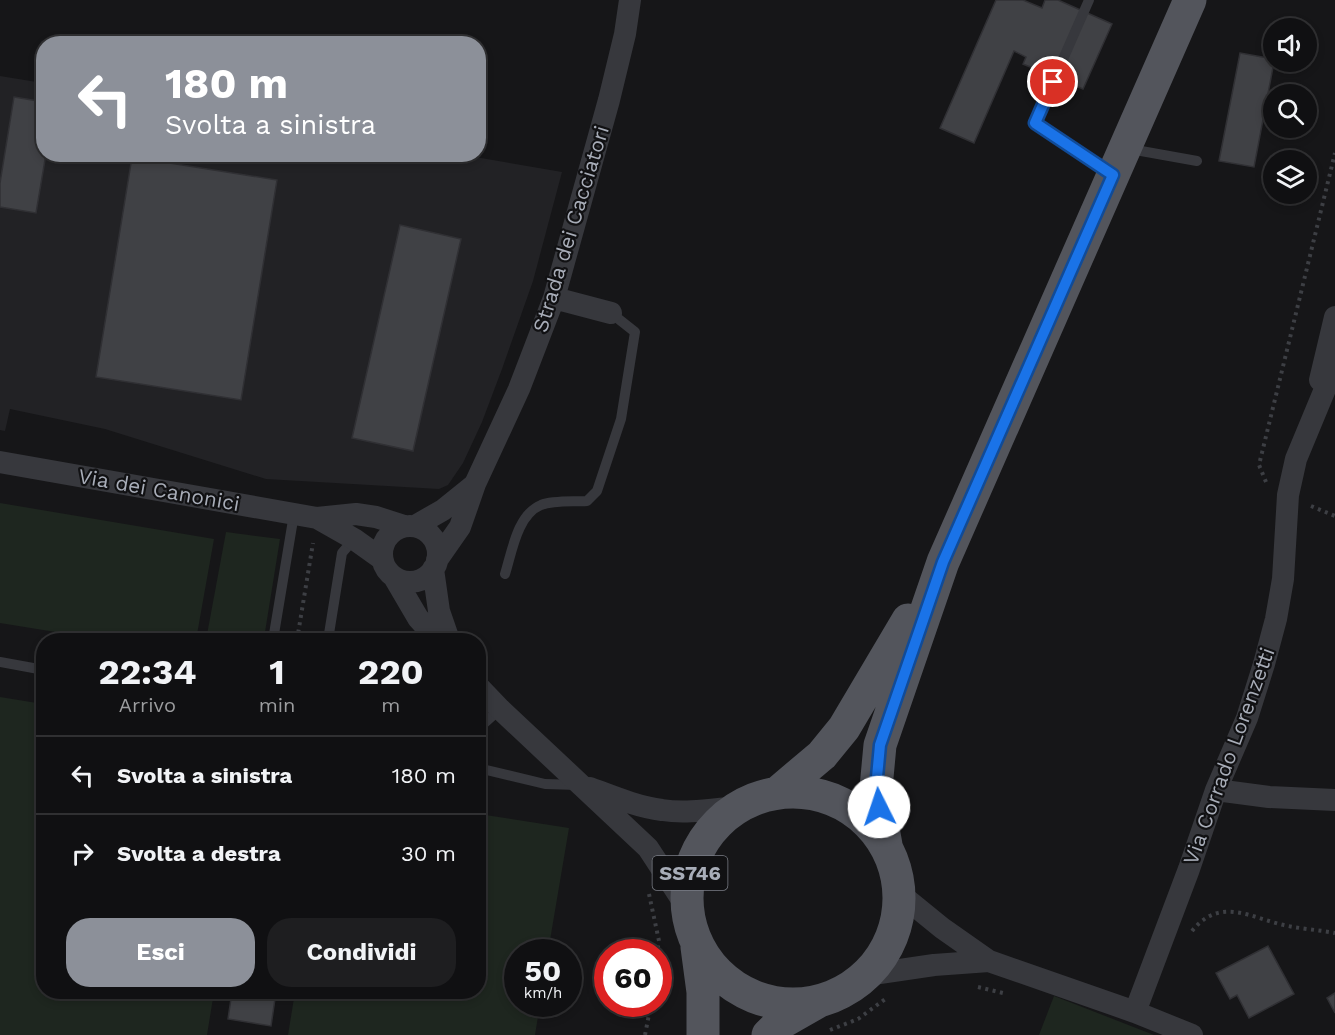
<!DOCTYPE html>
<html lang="it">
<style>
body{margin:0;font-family:"Work Sans",sans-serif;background:#1e1e20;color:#f1f3f6;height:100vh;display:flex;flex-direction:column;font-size:22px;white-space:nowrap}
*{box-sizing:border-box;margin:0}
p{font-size:20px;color:#9c9d9f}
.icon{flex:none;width:33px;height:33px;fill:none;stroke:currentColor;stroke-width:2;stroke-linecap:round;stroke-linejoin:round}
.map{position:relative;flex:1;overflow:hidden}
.side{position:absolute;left:36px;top:633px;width:450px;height:366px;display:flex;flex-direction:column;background:#101012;border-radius:24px;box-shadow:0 3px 9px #0003,0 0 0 2px #303032}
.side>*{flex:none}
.top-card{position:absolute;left:36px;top:36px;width:450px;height:126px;border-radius:24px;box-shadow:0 3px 9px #0003,0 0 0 2px #303032;background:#8c9099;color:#fff;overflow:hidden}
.buttons{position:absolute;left:1263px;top:18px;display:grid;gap:12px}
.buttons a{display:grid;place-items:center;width:54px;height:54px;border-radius:50%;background:#101012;box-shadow:0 3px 9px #0003,0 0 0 2px #303032;font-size:30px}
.speed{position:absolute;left:504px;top:939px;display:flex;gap:12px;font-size:30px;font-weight:700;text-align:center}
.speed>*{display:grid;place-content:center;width:78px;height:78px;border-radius:50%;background:#101012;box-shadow:0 3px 9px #0003,0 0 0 2px #303032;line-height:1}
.speed small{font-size:15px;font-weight:400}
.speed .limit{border:9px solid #d22;background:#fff;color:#111}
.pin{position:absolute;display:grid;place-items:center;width:51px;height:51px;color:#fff;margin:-26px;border:3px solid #fff;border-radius:50%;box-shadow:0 2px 6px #0007}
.me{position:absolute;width:66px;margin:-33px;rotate:356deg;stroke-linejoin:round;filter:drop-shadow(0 0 4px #0008)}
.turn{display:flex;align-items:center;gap:21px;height:126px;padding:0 30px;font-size:27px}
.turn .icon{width:78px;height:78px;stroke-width:2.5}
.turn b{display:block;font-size:42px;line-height:51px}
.eta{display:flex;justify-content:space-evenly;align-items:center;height:102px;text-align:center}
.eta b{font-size:36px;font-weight:700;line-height:42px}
.primary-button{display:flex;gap:12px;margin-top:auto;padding:12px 30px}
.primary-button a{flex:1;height:69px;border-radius:24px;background:#8c9099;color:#fff;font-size:24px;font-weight:700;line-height:69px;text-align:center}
.primary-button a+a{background:#1e1e20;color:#f1f3f6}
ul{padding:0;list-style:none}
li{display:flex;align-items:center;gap:18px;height:78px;padding:0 30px;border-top:2px solid #303032}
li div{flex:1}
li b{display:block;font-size:22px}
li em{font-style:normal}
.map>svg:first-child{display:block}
</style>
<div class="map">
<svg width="1335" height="1035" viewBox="0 0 1335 1035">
<rect width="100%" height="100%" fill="#161618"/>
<path fill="#222225" d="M0 76 43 83 44 154H458L562 172 533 281 502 369 482 422 463 463 448 485 439 489 266 479 105 429 10 409 5 431 0 430Z"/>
<path fill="#1e261f" d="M0 503 214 539 196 640H105L0 623Z
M226 532 280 539 265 632 259 640H206Z
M0 697 43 704 44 992H214L207 1035H0Z
M479 814 569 828 548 952H518V1004H540L535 1035H288L295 992H478Z
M1054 996 1154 1035H1039Z"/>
<path fill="#404145" stroke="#303034" stroke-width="1.5" d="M996 0H1023L1042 8 1045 0H1058L1112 24 1083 89 1023 64 1026 57 1014 51 974 143 940 128Z
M1240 53 1274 59V62L1254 167 1219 161Z
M14 97 44 102V154H46L36 213 0 207V183Z
M132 157 277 180 241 400 96 377Z
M400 225 461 239 413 451 352 438Z
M1268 946 1294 994 1249 1018 1237 995 1230 999 1216 973Z
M232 992H276L271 1026 228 1019Z
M1335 993V1013L1327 998Z"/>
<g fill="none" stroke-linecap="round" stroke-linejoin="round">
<path stroke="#3d3f44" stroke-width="4" stroke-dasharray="3 4.5" stroke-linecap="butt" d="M1266 482 1259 465 1335 153
M1311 506 1335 516
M297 640 313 543
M649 894 659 941 657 952
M1192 931C1221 895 1252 919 1288 926 1303 929 1319 930 1335 933
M978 987 1003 993
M830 1030 858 1019 888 997
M645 1035 651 1004"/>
<path stroke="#37383d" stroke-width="10" d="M1089 0 1035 123 1111 173
M1130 149 1197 161
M505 574C512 552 517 515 541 505 554 500 573 502 587 501L597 491 621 419 635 332 611 313
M273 640 294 514
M328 640 342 553 354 539
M0 662 44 670
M480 727 500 709
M478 768 545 784 578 785"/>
<path stroke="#37383d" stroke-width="22" d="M554 298 611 313
M1320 380 1335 317
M0 462 317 518 356 514 376 517 404 526
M317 518 354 539 382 559
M415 526 443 510 474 485
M382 554a28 28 0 1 1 56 0a28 28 0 1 1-56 0Z
M437 560 460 527 475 484 519 389 554 298 609 100 625 34 630 0
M433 569 439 611 449 640
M394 577 418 618 438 640
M478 686 500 709 648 848 686 906
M590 788C614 797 638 807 662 810 687 814 714 809 738 807
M1216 790 1269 797 1335 800
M899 893 942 928 989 961 1135 1012 1192 1035
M866 975 934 965 989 961
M1135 1012 1189 869 1216 790 1247 718 1264 664 1276 619 1283 579 1288 495 1296 459 1335 365"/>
<path stroke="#53555c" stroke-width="33" d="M687 898a106 106 0 1 1 212 0a106 106 0 1 1-212 0Z
M777 793 822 755 844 728 908 620
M886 845 876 788 880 745 943 562 1190 0
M697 947 703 992V1035
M768 1035 779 1024 816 1003"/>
</g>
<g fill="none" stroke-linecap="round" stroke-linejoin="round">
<g stroke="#114b97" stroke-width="15">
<path id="route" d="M879 807 876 788 880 745 943 562 1113 175 1035 123 1053 82"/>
</g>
<use href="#route" stroke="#1a73e8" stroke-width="10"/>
</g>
<g text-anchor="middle" stroke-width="4.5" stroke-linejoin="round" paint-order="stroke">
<rect fill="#111113" stroke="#7b7e86" stroke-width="1.5" x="652.5" y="856" width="75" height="34" rx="4.5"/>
<g font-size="20" font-weight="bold" fill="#a8adb8">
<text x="690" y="880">SS746</text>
</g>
<g font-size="21" fill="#a8adb8" stroke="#111113">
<text transform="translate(571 229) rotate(-73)" y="7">Strada dei Cacciatori</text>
<text transform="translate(159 490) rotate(10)" y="7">Via dei Canonici</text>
<text transform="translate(1229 756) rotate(-70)" y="7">Via Corrado Lorenzetti</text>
</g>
</g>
</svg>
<div class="buttons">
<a><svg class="icon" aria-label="sound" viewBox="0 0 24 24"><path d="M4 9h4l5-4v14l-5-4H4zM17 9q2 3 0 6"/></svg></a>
<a><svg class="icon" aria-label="search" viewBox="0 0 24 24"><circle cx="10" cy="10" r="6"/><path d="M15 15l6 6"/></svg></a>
<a><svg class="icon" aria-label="layers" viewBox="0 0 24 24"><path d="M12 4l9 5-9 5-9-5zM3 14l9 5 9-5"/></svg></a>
</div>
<div class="speed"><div>50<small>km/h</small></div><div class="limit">60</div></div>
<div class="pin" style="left:1053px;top:82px;background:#d93025"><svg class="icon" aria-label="arrive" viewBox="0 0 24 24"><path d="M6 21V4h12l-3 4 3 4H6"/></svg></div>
<svg class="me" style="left:879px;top:807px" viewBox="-20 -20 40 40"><circle r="19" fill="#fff"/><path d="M0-13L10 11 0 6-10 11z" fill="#1a73e8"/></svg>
<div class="top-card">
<div class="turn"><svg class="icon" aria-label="left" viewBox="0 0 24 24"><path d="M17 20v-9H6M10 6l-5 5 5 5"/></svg><div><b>180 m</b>Svolta a sinistra</div></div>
</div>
<section class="side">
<div class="eta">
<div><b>22:34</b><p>Arrivo</p></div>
<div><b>1</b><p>min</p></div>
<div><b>220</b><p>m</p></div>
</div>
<ul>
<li><svg class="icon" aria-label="left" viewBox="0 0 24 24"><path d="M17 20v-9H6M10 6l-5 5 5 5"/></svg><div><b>Svolta a sinistra</b></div><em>180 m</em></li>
<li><svg class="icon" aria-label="right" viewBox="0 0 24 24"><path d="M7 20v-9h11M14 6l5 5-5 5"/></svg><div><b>Svolta a destra</b></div><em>30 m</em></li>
</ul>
<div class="primary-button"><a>Esci</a><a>Condividi</a></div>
</section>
</div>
